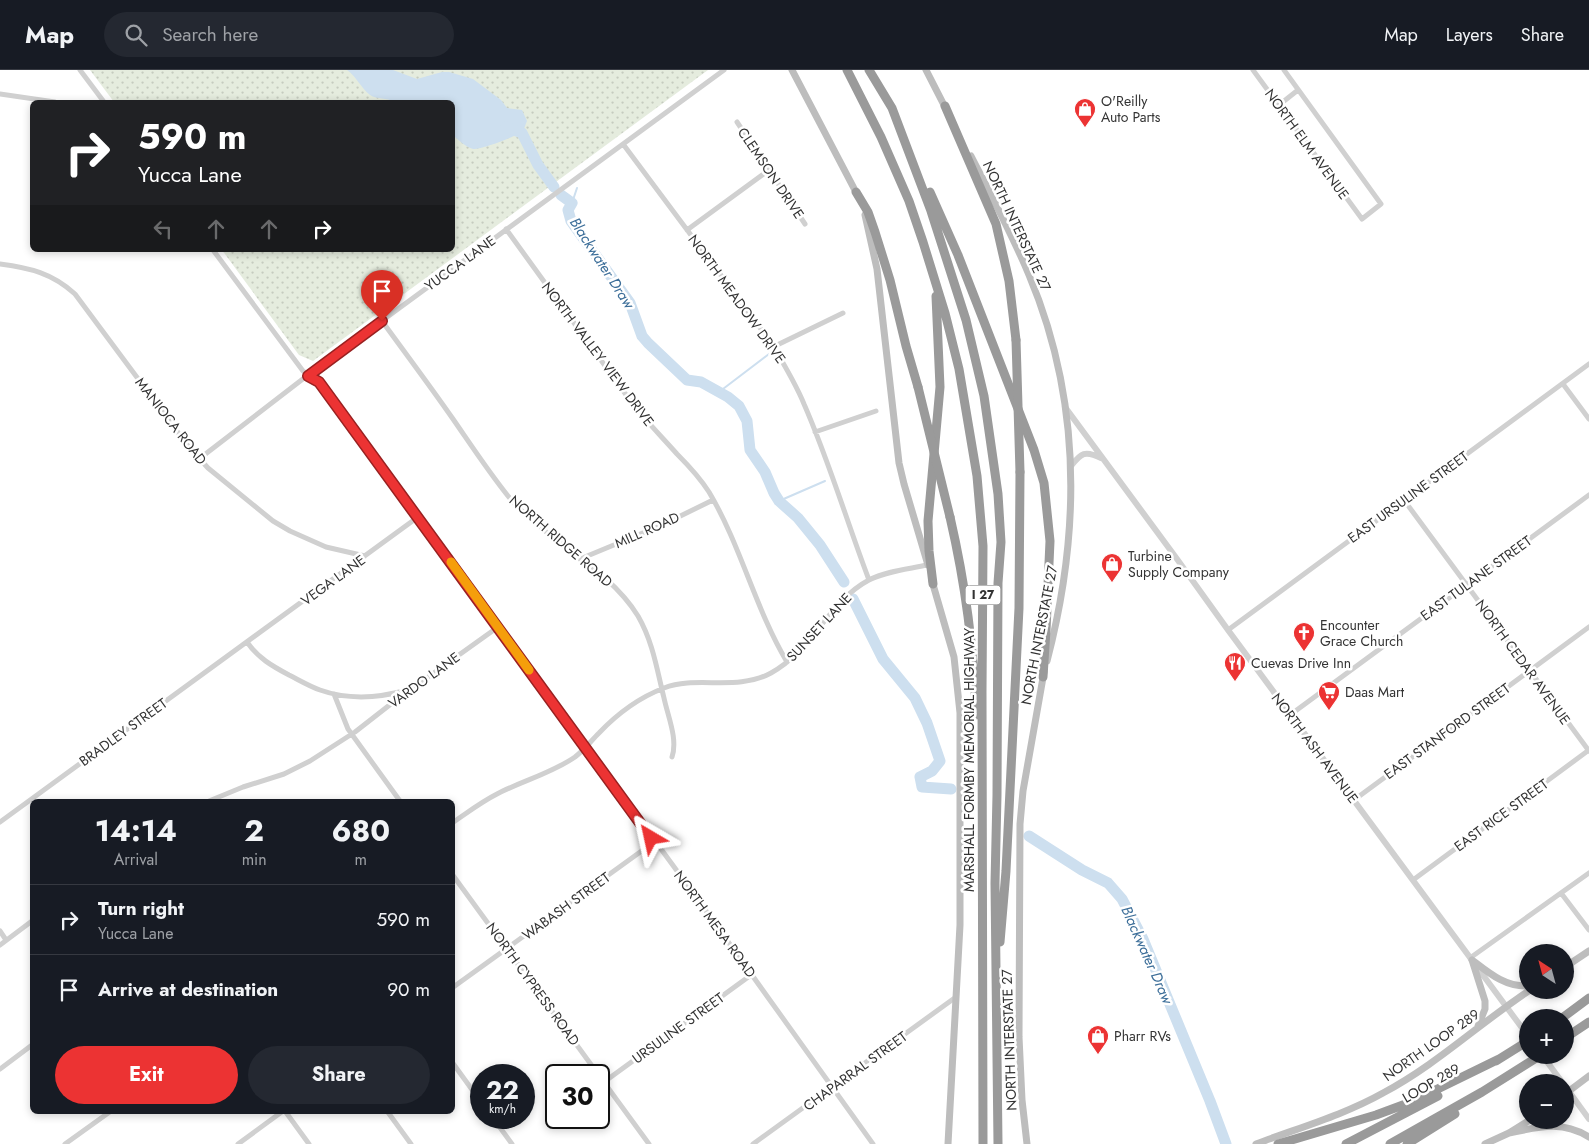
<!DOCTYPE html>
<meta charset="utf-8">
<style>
body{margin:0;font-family:Jost,sans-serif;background:#242831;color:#f1f3f6;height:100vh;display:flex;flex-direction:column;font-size:19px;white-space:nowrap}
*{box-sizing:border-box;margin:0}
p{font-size:16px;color:#9ea1a6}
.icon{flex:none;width:28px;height:28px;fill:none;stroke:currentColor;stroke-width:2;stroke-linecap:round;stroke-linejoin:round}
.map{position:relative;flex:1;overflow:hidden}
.sheet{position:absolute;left:30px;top:729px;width:425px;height:315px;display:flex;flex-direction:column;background:#171b24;border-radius:8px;box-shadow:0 2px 8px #0003}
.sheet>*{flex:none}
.hud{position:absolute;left:30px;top:30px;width:425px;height:152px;border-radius:8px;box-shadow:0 2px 8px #0003;background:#202124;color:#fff;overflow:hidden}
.needle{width:32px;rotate:324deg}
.buttons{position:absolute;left:1519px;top:874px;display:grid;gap:10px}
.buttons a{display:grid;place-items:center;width:55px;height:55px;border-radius:50%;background:#171b24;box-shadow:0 2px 8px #0003;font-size:25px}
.speed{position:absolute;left:470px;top:994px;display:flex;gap:10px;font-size:25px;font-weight:700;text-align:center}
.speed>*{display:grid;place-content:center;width:65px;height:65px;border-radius:50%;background:#171b24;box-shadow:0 2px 8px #0003;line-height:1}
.speed small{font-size:12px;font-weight:400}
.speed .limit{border:2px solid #111;border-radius:8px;background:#fff;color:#111}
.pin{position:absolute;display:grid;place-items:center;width:42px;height:42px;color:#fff;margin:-51px -21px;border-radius:50% 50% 50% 0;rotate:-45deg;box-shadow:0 0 5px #0007}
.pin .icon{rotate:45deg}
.me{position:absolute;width:55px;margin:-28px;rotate:324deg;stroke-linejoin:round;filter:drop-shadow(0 0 4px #0008)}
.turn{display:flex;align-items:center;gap:18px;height:105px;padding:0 25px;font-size:22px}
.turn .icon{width:65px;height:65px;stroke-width:2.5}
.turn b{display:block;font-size:35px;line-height:42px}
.lanes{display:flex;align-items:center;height:48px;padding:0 25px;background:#0003;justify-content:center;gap:25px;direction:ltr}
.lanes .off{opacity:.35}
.eta{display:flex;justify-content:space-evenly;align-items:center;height:85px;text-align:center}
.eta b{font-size:30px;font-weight:700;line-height:35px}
.action{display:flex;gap:10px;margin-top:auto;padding:10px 25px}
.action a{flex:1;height:58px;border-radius:30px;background:#ec3333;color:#fff;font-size:20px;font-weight:700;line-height:58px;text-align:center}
.action a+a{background:#242831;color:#f1f3f6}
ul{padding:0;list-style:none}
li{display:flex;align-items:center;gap:15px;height:70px;padding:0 25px;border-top:1px solid #363941}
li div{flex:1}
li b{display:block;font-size:19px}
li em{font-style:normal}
header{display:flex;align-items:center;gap:30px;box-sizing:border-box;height:70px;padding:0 25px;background:#171b24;border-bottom:1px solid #363941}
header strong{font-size:24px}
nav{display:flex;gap:28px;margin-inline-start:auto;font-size:18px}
.search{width:350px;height:45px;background:#242831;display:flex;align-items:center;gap:12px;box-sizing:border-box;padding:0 18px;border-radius:28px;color:#9ea1a6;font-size:19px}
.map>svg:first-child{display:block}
</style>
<header>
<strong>Map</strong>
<div class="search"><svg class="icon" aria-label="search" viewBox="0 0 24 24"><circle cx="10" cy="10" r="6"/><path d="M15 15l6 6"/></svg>Search here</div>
<nav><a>Map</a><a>Layers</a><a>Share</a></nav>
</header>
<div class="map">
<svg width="1589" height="1074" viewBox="0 0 1589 1074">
<defs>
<pattern id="grass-dots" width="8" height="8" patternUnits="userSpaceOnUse" patternTransform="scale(1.25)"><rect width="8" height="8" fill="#e5ecde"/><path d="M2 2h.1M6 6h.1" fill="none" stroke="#c5cbbf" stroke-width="1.8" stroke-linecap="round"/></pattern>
</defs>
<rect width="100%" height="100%" fill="#fff"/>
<path fill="url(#grass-dots)" d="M90 0H708L313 291 299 285 222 180H452V32H114Z"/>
<path fill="#cddfef" d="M347 0H393L417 9 442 2H449L473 9 501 30 507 38 522 40 527 51C525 55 525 59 521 62 515 67 480 80 473 79 466 77 458 70 453 65L452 32H394C387 27 377 30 370 25 361 18 356 6 347 0Z"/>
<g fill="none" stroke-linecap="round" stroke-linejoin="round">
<path stroke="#cddfef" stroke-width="2" d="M572 133 577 118
M719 322 769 284
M779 431 825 411"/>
<path stroke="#cddfef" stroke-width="11" d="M506 57 522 63 538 95 554 117
M561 125 572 133 568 140 571 151 630 233 642 266 648 273 687 310 701 312 728 327 739 336 747 351 750 380 765 402 774 423 779 431 798 448 820 475 844 512
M853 529 883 589 915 628 927 653 940 691 932 701 920 707 922 717 951 719
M1029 766 1082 800 1108 813 1122 829 1143 869 1210 1031 1226 1074"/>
<path stroke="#d0d0d0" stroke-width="5" d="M80 0 104 32
M1253 0 1362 149 1381 134 1284 0
M0 24 55 32
M1279 35 1298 20
M737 52 805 154
M623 74 770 271C782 291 795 312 804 334 829 391 847 452 869 510
M506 159 632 333C646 351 662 367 677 384 689 396 700 408 709 422 741 476 755 538 787 592
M687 160 769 100
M213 180 303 301 319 312 691 820 873 1074
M0 194C30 198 52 203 75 224L188 376 208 398 273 451 290 461 326 477 365 486
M382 251C406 284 430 316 453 349 471 375 488 401 508 426 545 471 606 495 638 546 653 572 657 600 664 628 668 647 678 669 672 687
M773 277 843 243
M1563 314 1589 349
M815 362 876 341
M199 389 308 305 724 0
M1404 430 1589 681
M580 489 662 455 713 430
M1228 560 1589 294
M247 572C258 588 272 596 289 605 299 610 309 616 320 620 348 630 379 628 407 620
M334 624 348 659 400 731
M1290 645 1589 425
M1354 730 1589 557
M209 731 243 717 284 704 310 691 355 662 396 630 498 557
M0 752 418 447
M452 753C467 743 481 732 497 724 522 711 552 703 575 687 584 680 591 671 599 663 618 643 638 628 664 618 697 605 736 622 771 603 812 581 829 531 869 510 886 501 909 499 927 495
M452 804 649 1074
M1413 810 1589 680
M1561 823 1589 860
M0 861 6 870
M0 875 32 851
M1470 888 1589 803
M452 918 654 772
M452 992 481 1032
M0 999 32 975
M604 1012 751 905
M285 1041 309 1074
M387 1041 411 1074
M493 1048 512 1074
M65 1074 111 1041
M238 1074 283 1041
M753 1074 956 927"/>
<path stroke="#d0d0d0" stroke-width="6" d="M1065 337 1177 489 1228 560 1528 966
M1071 396C1081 383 1085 380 1101 388
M1542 985 1562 1012
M1565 1016 1589 1049"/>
<path stroke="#bdbdbd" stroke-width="7" d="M792 0 858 126
M926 0 946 39
M971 86C991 125 1012 164 1029 205 1082 331 1081 461 1047 591
M865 145 877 199 899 393 904 414 928 495
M932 511 954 587 960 643V855L948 1074
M1472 890 1485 931V939L1478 956
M1472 890C1489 903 1505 917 1528 916
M1565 897 1589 881
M1565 1024 1589 1006
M1509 1063C1539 1057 1561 1050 1589 1067
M1027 1074 1022 1030 1019 967 1020 754 1023 721 1044 602
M1256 1074C1298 1058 1344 1045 1383 1023 1436 995 1480 953 1530 920
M1485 1074 1509 1063 1530 1050"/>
<path stroke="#9a9a9a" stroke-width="9" d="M847 0 881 67 909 131 923 172 945 243 959 299 977 406 983 476 982 621 983 1074
M869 0 892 38 931 141 966 250 984 326 998 424 1001 472 998 513 997 725 995 813 998 1074
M945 36 996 154 1009 211 1016 270
M856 122 868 142 875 162 890 210 906 276 918 317
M930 122 958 185 1034 380 1044 413 1050 471 1046 560 1043 607
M950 447C965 512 974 578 976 645
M933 514 929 481 928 451 940 317 936 226
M1000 872 1006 801 1019 538 1020 402
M1562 948 1589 928
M1565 968 1589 952
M1496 991 1528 971
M1278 1074 1376 1045 1411 1032 1499 989
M1346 1074 1438 1026
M1390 1074 1482 1022 1541 985
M1407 1074 1455 1044"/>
<path stroke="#9a9a9a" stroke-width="9" d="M1016 270 1020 402
M918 317 950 447"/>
</g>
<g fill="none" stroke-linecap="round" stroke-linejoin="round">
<g stroke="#992121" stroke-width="12">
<path id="route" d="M382 251 308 306 319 312 651 768"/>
</g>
<use href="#route" stroke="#ec3333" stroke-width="9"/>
<path stroke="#f59e0b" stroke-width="9" d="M451 492 529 600"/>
</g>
<defs>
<g id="shop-pin" transform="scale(1.125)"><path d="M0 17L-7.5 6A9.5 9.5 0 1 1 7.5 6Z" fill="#ec3333" stroke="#fff"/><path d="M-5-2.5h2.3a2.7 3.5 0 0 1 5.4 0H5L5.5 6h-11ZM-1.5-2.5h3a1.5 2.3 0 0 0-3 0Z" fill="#fff"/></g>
<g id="church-pin" transform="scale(1.125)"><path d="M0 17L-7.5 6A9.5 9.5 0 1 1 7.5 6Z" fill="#ec3333" stroke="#fff"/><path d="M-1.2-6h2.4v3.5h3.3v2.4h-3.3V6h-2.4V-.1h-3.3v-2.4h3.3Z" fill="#fff"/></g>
<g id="restaurant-pin" transform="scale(1.125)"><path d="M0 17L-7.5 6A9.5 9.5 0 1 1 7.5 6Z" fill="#ec3333" stroke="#fff"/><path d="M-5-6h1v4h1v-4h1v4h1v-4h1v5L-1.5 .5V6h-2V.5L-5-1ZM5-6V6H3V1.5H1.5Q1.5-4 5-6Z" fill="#fff"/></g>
<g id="supermarket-pin" transform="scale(1.125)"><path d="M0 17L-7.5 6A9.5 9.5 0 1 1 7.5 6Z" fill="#ec3333" stroke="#fff"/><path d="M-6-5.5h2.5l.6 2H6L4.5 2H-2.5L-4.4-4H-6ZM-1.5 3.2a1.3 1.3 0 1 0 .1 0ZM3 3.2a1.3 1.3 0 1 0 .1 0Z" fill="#fff"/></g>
</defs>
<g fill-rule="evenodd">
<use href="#shop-pin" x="1085" y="39"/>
<use href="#shop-pin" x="1112" y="494"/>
<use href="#church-pin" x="1304" y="563"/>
<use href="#restaurant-pin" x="1235" y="593"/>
<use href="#supermarket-pin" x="1329" y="622"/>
<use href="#shop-pin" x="1098" y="966"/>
</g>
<g text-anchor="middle" stroke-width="5" stroke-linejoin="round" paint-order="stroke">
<rect fill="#fff" stroke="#707070" stroke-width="1" x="965.5" y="515.5" width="35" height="19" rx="4"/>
<g font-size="12" font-weight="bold" fill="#333">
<text x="983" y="529">I 27</text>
</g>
<g font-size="14" fill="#333" stroke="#fff" text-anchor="start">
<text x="1101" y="36">O'Reilly<tspan x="1101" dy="16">Auto Parts</tspan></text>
<text x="1128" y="491">Turbine<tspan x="1128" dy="16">Supply Company</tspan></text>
<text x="1320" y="560">Encounter<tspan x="1320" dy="16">Grace Church</tspan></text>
<text x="1251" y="598">Cuevas Drive Inn</text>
<text x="1345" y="627">Daas Mart</text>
<text x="1114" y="971">Pharr RVs</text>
</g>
<g font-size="14" fill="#333" stroke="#fff">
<text transform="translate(1307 74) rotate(54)" y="5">NORTH ELM AVENUE</text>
<text transform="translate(771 103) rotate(56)" y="5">CLEMSON DRIVE</text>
<text transform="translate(1017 156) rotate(65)" y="5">NORTH INTERSTATE 27</text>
<text transform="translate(460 193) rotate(-36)" y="5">YUCCA LANE</text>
<text transform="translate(737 229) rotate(54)" y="5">NORTH MEADOW DRIVE</text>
<text transform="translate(598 284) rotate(53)" y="5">NORTH VALLEY VIEW DRIVE</text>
<text transform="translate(171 351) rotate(52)" y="5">MANIOCA ROAD</text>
<text transform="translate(1408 427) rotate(-36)" y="5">EAST URSULINE STREET</text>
<text transform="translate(647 460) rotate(-24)" y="5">MILL ROAD</text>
<text transform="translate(561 471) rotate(41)" y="5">NORTH RIDGE ROAD</text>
<text transform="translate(1476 508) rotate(-36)" y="5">EAST TULANE STREET</text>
<text transform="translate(333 510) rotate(-36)" y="5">VEGA LANE</text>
<text transform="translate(819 557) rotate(-47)" y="5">SUNSET LANE</text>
<text transform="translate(1039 565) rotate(-79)" y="5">NORTH INTERSTATE 27</text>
<text transform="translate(1523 592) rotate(54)" y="5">NORTH CEDAR AVENUE</text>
<text transform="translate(424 610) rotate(-36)" y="5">VARDO LANE</text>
<text transform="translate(1447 661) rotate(-36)" y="5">EAST STANFORD STREET</text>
<text transform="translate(123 662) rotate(-36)" y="5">BRADLEY STREET</text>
<text transform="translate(1315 678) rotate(53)" y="5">NORTH ASH AVENUE</text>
<text transform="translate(969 690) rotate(-90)" y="5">MARSHALL FORMBY MEMORIAL HIGHWAY</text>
<text transform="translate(1501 745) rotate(-36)" y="5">EAST RICE STREET</text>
<text transform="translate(566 836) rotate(-36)" y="5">WABASH STREET</text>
<text transform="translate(715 854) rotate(54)" y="5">NORTH MESA ROAD</text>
<text transform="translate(533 914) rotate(54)" y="5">NORTH CYPRESS ROAD</text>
<text transform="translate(678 958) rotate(-36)" y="5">URSULINE STREET</text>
<text transform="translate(1009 970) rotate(-92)" y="5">NORTH INTERSTATE 27</text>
<text transform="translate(1431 975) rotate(-35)" y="5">NORTH LOOP 289</text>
<text transform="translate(855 1001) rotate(-36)" y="5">CHAPARRAL STREET</text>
<text transform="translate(1431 1013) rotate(-30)" y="5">LOOP 289</text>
</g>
<g font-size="15" font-style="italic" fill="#3c6e99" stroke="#fff">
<text transform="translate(602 193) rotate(57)" y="5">Blackwater Draw</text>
<text transform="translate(1147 885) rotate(66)" y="5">Blackwater Draw</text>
</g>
</g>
</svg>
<div class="buttons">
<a><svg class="needle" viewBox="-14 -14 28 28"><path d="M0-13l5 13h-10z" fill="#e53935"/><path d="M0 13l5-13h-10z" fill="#9ea1a6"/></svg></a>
<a>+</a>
<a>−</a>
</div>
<div class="speed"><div>22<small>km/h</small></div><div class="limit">30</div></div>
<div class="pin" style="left:382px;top:251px;background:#d93025"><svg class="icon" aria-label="arrive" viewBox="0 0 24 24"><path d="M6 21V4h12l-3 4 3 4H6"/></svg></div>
<svg class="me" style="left:651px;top:768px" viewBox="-20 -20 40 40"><path d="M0-17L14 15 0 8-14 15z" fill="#ec3333" stroke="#fff" stroke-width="4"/></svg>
<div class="hud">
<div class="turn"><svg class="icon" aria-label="right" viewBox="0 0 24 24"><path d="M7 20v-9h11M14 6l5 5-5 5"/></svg><div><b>590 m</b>Yucca Lane</div></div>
<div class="lanes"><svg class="icon off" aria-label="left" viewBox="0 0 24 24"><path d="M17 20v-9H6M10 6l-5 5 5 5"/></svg><svg class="icon off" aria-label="ahead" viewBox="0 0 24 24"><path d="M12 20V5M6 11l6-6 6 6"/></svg><svg class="icon off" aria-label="ahead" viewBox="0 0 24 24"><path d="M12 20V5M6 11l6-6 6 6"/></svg><svg class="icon" aria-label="right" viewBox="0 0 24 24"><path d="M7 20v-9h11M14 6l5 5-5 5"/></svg></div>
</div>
<section class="sheet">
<div class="eta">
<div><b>14:14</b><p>Arrival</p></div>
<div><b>2</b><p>min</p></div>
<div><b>680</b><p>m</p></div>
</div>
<ul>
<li><svg class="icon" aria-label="right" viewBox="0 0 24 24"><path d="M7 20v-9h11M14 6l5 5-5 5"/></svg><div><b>Turn right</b><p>Yucca Lane</p></div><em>590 m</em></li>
<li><svg class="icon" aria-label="arrive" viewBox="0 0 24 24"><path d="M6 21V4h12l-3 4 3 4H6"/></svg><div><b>Arrive at destination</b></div><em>90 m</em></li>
</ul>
<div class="action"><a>Exit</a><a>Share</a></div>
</section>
</div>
